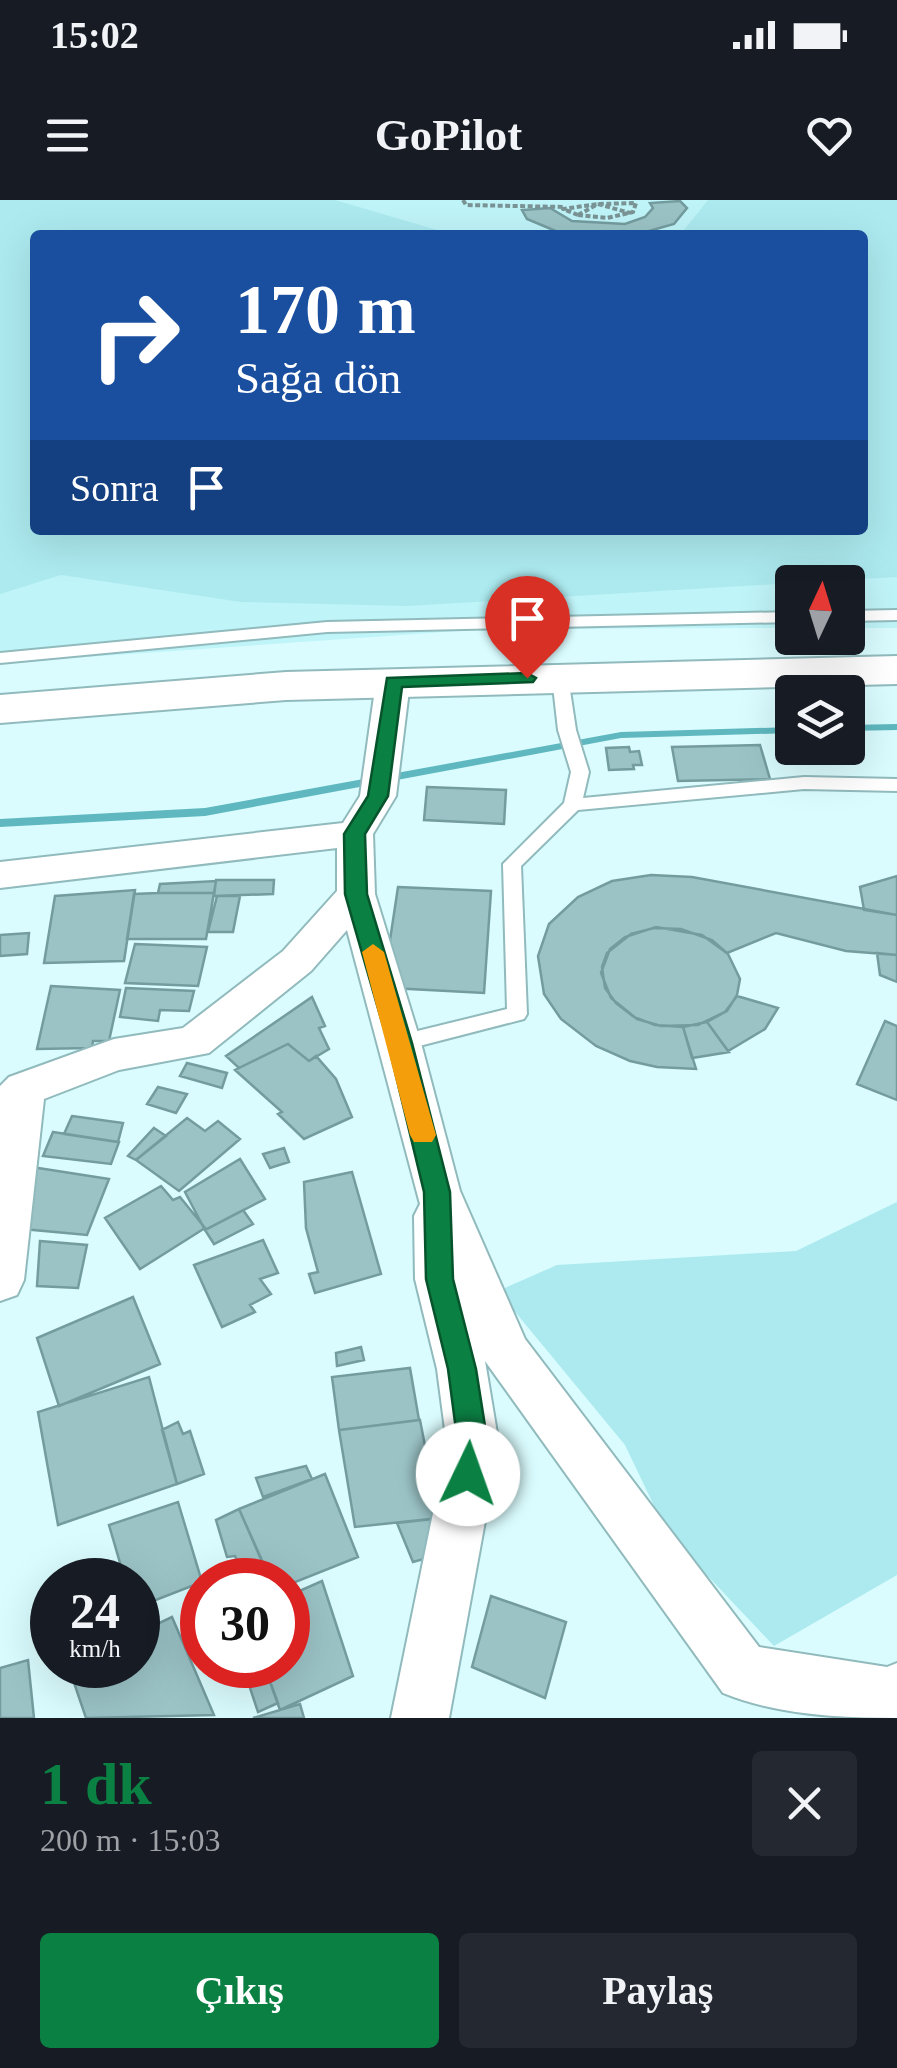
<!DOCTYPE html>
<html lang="tr">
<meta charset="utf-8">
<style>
body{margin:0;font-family:Georgia,serif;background:#242831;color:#f1f3f6;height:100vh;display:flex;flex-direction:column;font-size:38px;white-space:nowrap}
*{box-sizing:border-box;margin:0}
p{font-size:32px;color:#9ea1a6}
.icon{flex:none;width:55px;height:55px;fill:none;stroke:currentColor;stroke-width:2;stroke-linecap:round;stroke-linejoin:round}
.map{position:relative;height:1518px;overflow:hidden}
.panel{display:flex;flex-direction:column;background:#171b24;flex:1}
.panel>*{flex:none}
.top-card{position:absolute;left:30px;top:30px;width:838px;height:305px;border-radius:10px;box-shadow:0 10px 40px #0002;background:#1a4fa0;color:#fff;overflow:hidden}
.needle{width:65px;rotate:4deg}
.controls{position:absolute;left:775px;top:365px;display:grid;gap:20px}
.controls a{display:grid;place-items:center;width:90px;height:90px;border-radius:10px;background:#171b24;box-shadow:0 10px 40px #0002;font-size:50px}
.speed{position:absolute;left:30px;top:1358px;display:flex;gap:20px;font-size:50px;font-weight:700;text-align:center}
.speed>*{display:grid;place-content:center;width:130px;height:130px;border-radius:50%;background:#171b24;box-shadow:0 10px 40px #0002;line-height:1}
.speed small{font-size:25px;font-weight:400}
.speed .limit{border:15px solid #d22;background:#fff;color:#111}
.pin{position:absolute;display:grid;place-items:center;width:85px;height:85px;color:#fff;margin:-102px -42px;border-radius:50% 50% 50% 0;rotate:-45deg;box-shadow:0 0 10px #0007}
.pin .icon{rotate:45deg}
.me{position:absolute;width:110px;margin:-55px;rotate:3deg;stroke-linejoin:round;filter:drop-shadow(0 0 8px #0008)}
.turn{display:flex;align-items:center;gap:35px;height:210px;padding:0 40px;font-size:45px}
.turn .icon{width:130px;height:130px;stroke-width:2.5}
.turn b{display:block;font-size:70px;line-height:85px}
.then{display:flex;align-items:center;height:95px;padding:0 40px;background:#0003;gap:20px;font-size:38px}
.round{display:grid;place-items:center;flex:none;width:105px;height:105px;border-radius:10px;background:#242831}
.head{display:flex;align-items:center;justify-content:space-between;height:170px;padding:0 40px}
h1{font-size:60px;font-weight:600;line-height:75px;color:#0b8043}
.action{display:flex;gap:20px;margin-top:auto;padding:20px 40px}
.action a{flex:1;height:115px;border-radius:10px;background:#0b8043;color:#fff;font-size:40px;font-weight:600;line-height:115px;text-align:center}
.action a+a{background:#242831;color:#f1f3f6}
.status{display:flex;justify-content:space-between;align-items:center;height:70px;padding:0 50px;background:#171b24;direction:ltr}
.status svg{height:28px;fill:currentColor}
header{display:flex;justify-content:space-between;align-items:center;height:130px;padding:0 40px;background:#171b24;font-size:45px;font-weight:600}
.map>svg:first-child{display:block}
</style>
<div class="status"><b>15:02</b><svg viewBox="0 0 49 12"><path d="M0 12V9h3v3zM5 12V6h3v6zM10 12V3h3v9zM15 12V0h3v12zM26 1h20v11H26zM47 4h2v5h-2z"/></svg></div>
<header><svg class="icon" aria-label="menu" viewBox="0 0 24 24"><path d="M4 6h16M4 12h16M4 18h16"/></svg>GoPilot<svg class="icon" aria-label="heart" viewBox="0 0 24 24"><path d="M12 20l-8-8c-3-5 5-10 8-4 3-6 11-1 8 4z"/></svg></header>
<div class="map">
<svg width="897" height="1518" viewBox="0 0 897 1518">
<rect width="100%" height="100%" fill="#dafcfe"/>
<path fill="#bff4f8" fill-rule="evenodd" d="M0 0H897V428H848V382H792V428L487 429 0 463ZM35 35H862V330H35Z"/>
<path fill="#aceaef" d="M0 0H335L454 35H35V330H862V35H680L708 0H897V377L407 406 241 402 61 375 0 394Z
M897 1002V1375L774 1446 667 1333 625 1245 498 1091 557 1065 796 1051Z"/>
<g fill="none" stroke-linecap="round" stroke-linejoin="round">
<path fill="#5fb8bf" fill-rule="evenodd" d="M897 524V530L848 531V525Z
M792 527V533L621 538 205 616 0 627V619L205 608 621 532Z"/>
</g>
<path fill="#9bc3c6" stroke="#749c9f" stroke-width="2.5" d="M680 1 687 8 674 24 635 35 558 32 527 19 522 10 550 8 572 21 625 24 645 17 653 8 650 3Z
M760 545 770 579 678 581 672 547Z
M629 547 630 552 639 551 642 565H633L634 569 609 570 606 548Z
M427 587 506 590 504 624 424 620Z
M651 675 692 677 897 715V755L846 751 776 733 727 753 712 740 681 729 654 728 631 734 607 753 602 767 605 788 616 803 634 817 655 825 683 827 696 869 657 867 630 861 596 846 561 819 544 794 538 756 549 724 578 697 612 681Z
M897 676V715L864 710 860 687Z
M216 680H274L273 694 214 696Z
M216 681 214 693H158L160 684Z
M398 687 491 691 484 793 391 788 387 760Z
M135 690 124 761 44 763 55 696Z
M158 693H214L206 739H127L134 694Z
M217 696H240L233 732H208Z
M656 727 702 735 728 754 740 779 737 795 727 811 698 825 661 826 637 819 611 798 601 773 610 749 625 737Z
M29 733 27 754 0 756V735Z
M135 744 207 747 198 786 125 783Z
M877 753 897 755V782L880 775Z
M51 786 120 790 109 841H93L92 848 37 849Z
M126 788 194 791 189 811 160 810 158 821 120 817Z
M737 796 778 808 765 829 728 851 707 822 725 812Z
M312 797 325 826 319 828 329 849 309 861 288 844 239 868 226 856Z
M885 821 897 826V900L857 884Z
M707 822 729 852 692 858 683 827Z
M288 844 309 861 316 856 336 879 352 917 304 939 278 914 282 912 235 870Z
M187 863 227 873 222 888 180 876Z
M158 887 187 894 176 913 147 904Z
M72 916 123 923 118 942 64 934Z
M187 918 205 931 218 921 240 939 179 991 136 960Z
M154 928 166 936 136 960 128 956Z
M53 932 119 942 111 964 43 956Z
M284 948 289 962 270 968 263 954Z
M240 959 265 999 205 1030 185 992Z
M19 965 109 979 87 1035 23 1029Z
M352 972 381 1074 315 1093 309 1074 318 1072 306 1028 304 982Z
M161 986 173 1000 180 997 205 1028 140 1069 105 1018Z
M243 1010 253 1024 214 1044 205 1030Z
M263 1040 278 1073 260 1079 271 1094 250 1105 255 1112 222 1127 194 1065Z
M40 1041 87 1045 78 1088 37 1086Z
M133 1097 160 1164 59 1206 37 1138Z
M361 1147 364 1160 337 1166 336 1153Z
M410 1168 419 1220 339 1230 332 1177Z
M149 1177 177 1284 58 1325 38 1212Z
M420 1220 439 1318 355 1327 339 1230Z
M178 1222 183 1234 190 1231 204 1274 177 1284 162 1230Z
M306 1266 312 1279 263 1297 256 1278Z
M325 1274 358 1357 288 1385V1380H270L239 1309Z
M178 1302 202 1382 138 1407V1380H125L109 1325Z
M239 1309 265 1367 243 1375 235 1356 227 1357 216 1320Z
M433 1319 438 1333 424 1359 413 1362 397 1323Z
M322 1381 353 1476 280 1510 264 1465H288V1396Z
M491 1396 566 1422 545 1498 472 1467Z
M172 1417 214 1515 86 1518 68 1465H138V1433Z
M28 1460 34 1518H0V1468Z
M268 1476 278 1503 258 1512 249 1485Z
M300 1504 304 1518H253Z"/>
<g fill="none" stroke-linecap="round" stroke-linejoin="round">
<g stroke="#91babd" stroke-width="4">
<path id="service" d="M897 410V420L848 421V411Z
M792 412V422L327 432 0 463V453L327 422Z
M560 472 568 477 576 530 589 572 583 598 804 577 897 579V591L804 589 578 610 521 666 527 814 524 819 400 851 393 849 389 843 393 837 507 809 503 664 564 603 571 572 558 530 552 477Z"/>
</g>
<g stroke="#91babd" stroke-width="4">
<path id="minor" d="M393 472 405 475 410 482 396 596 373 634 375 694 421 843 460 991 525 1139 759 1447 887 1467 897 1463V1518C840 1518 776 1515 723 1493L485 1161 499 1245 449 1518H391L447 1245 437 1169 415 1079 414 1016 420 1004 347 730 311 771 209 853 119 870 44 899 24 1080 17 1095 0 1101V886L9 877 114 839 183 828 283 751 337 691V648L0 688V662L343 623 360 596 376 482 381 475Z"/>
</g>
<g stroke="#91babd" stroke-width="4">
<path id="primary" d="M897 456V484L286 500 0 523V495L286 472Z"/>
</g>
<path stroke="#7a9394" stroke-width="4" stroke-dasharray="5 2.5" stroke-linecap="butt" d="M463 0 466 5 564 7
M598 4 630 13
M578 15 607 18 633 12 636 3 598 4
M578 15 563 9 598 4
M578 15 598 4"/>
<use href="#service" fill="#fff" fill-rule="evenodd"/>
<use href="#minor" fill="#fff" fill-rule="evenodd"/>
<use href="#primary" fill="#fff" fill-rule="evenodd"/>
</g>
<path fill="#0b8043" stroke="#07532c" stroke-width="2.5" d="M527 473 536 478 533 482 402 487 388 596 365 634 367 694 412 843 450 992 453 1079 476 1169 488 1245 478 1285 468 1289 457 1285 453 1274 458 1245 448 1169 426 1079 424 992 388 843 345 694 344 634 368 596 387 478Z"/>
<path fill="#f59e0b" d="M373 744 384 752 436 935 432 942H414L410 935 362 752Z"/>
</svg>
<div class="controls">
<a><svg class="needle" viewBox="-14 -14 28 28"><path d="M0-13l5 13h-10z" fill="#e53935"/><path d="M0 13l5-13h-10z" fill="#9ea1a6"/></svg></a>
<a><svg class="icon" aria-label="layers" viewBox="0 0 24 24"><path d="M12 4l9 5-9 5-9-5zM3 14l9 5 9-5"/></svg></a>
</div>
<div class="speed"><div>24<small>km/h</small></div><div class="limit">30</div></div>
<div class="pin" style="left:527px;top:478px;background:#d93025"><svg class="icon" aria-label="arrive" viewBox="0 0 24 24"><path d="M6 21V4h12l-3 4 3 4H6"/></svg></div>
<svg class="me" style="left:468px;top:1274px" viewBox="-20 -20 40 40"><circle r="19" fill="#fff"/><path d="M0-13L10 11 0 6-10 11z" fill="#0b8043"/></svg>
<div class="top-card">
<div class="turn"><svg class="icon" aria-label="right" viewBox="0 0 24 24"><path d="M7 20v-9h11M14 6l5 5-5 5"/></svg><div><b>170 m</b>Sağa dön</div></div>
<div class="then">Sonra<svg class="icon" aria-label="arrive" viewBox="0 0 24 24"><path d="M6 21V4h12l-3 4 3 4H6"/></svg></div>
</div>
</div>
<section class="panel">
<div class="head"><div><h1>1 dk</h1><p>200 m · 15:03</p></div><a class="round"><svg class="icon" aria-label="close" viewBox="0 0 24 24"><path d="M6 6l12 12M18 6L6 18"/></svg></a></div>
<div class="action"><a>Çıkış</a><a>Paylaş</a></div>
</section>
